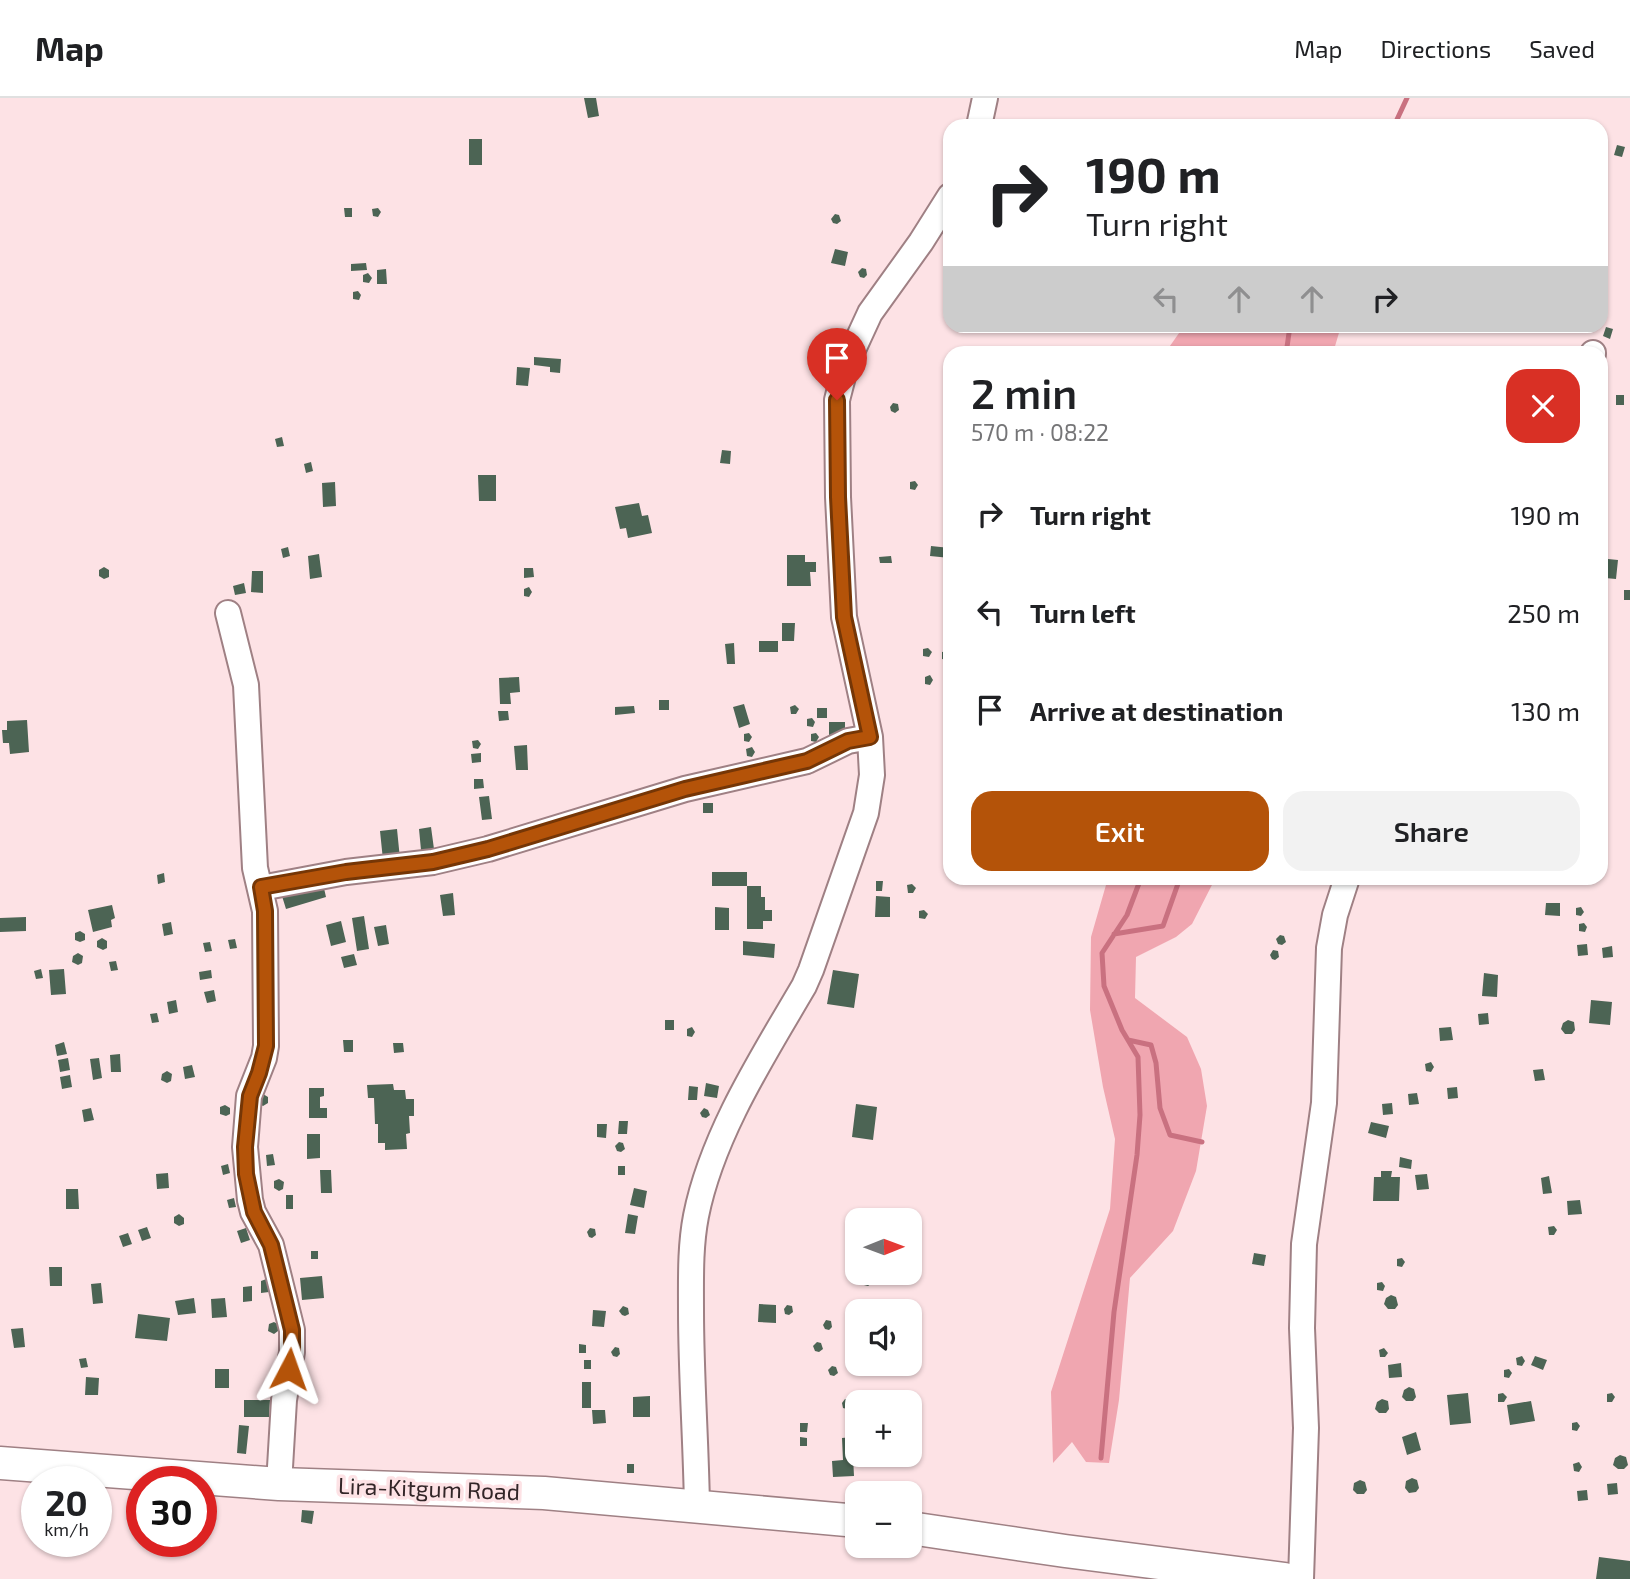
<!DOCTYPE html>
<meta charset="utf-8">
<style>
body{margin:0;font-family:"Exo 2",sans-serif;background:#f2f2f2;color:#202124;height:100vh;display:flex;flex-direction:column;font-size:26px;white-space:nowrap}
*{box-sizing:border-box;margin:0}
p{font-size:23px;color:#757577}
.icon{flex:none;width:38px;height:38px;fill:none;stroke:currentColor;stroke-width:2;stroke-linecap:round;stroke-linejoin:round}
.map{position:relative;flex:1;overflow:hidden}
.details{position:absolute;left:943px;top:248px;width:665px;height:539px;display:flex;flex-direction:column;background:#fff;border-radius:21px;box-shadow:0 2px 5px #0004}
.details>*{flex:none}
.guide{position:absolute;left:943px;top:21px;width:665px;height:214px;border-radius:21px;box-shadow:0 2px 5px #0004;background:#fff;color:#202124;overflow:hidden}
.needle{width:46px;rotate:89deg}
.buttons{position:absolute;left:845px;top:1110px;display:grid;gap:14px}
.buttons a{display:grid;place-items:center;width:77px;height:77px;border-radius:14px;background:#fff;box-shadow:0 2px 5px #0004;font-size:35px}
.speed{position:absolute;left:21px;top:1368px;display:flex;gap:14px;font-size:35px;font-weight:700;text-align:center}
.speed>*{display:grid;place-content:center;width:91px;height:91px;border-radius:50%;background:#fff;box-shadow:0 2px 5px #0004;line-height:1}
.speed small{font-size:18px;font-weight:400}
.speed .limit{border:10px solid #d22;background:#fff;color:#111}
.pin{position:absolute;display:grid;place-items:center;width:60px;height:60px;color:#fff;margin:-72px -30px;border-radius:50% 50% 50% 0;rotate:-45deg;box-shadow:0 0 7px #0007}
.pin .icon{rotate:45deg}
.me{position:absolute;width:77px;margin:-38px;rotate:4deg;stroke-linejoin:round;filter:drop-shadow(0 0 5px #0008)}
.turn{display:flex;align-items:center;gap:24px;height:147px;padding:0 28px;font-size:32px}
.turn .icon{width:91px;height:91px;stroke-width:2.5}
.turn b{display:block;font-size:49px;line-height:60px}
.lanes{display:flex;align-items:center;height:66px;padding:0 28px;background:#0003;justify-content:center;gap:35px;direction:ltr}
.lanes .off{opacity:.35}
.round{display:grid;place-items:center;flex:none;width:74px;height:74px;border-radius:21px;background:#f2f2f2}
.overview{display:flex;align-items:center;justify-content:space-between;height:119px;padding:0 28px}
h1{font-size:42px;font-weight:600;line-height:52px}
.button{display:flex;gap:14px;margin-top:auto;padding:14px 28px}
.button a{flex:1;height:80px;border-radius:21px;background:#b45309;color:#fff;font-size:28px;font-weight:600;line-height:80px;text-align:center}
.button a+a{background:#f2f2f2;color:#202124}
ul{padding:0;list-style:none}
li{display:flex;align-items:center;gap:21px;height:98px;padding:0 28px}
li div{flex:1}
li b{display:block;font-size:26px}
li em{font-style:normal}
header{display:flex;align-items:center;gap:42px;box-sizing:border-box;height:98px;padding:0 35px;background:#fff;border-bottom:2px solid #e0e0e0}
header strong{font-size:33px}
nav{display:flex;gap:38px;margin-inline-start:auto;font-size:24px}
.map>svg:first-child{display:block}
</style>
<header>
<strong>Map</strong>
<nav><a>Map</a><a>Directions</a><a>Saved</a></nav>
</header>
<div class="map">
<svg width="1630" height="1481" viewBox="0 0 1630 1481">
<rect width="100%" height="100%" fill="#fde2e5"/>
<path fill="#f0a6b0" d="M1184 228H1341L1333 255H1165Z
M1108 780 1215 781 1192 826 1176 839 1136 859 1135 900 1187 939 1201 971 1207 1008 1196 1073 1173 1133 1130 1180 1119 1302 1109 1365 1086 1364 1072 1344 1053 1365 1051 1294 1110 1111 1115 1041 1103 989 1090 912 1091 839Z"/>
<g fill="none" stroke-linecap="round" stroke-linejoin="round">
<path stroke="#c97180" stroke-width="5" d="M1394 28 1407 0
M1286 256 1290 228
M1114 836 1163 828 1180 780
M1128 942 1151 947 1156 965 1160 1010 1170 1037 1202 1044
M1101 1360 1114 1214 1137 1057 1140 1017 1138 959 1122 932 1104 888 1102 855 1127 817 1141 780"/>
</g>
<path fill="#4c6454" d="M584 0H596L599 18 588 20Z
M469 41H482V67H469Z
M1617 47 1625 49 1622 59 1614 57Z
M344 110H352V119H345Z
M378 110 381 114 378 119 373 118 372 111Z
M835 116 839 117 841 123 837 126 833 125 831 121Z
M835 151 848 154 845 168 831 165Z
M366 165 367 172 351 173V166Z
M862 170 866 171 867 177 864 180 860 179 858 174Z
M386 171 387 186H377V172Z
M368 175 372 180 369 185 363 184V177Z
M358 193 361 197 359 202 353 201V194Z
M1606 229 1613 231 1610 241 1603 238Z
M534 259 561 261 560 275 550 274V269L534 267Z
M517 269 530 270 528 288 516 287Z
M1616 297H1624V307H1616Z
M893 305 898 306 899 312 895 315 891 313 890 309Z
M282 339 284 348 277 349 275 341Z
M722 352 731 353 730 366 720 365Z
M311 364 313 373 306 375 304 366Z
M478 377H496V403H479Z
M915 383 918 387 915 392 910 391V384Z
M335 384 336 408 323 409 322 385Z
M639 405 642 418 648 417 652 435 628 440 626 430 620 431 615 409Z
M931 448 950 450V460L930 458Z
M288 449 290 458 283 460 281 451Z
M319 456 322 479 310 481 308 458Z
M787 457H805V464H816V474H810L811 488H787Z
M891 458 892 465H880L879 459Z
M1608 461 1618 462 1616 481 1605 480Z
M104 469 109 472V479L104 481 99 478V472Z
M524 470H533L534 479 524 480Z
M252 473H263V495L251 494Z
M244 485 246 495 235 497 233 488Z
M529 489 532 494 529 499 524 498V491Z
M1624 492H1630V502H1624Z
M782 525H795L794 543H782Z
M759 543H778V554H759Z
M734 545 735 566H727L725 546Z
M928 550 932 554 929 559 923 558V551Z
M947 553 950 557 947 562 942 561V554Z
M930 577 933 582 930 587 925 586V579Z
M519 579 520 594 510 595 511 606H500L499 580Z
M659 602H669V612H659Z
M744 606 750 626 739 630 733 609Z
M795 607 799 611 796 616H791L790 609Z
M634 608 635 615 615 617V609Z
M817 610H827V620H817Z
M498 613H508L509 622 499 623Z
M812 620 815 624 813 629 807 628V621Z
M27 622 29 654 10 656 9 645H3L2 632H7V623Z
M829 624H845V639L829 638Z
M749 635 752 639 749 644 744 643V636Z
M816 635 819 639 816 644 811 643V636Z
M478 642 481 646 478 651 473 650 472 643Z
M527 647 528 672H516L514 648Z
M752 649 755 654 752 659 747 658 746 651Z
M481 655V664L472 665 471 656Z
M474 681H483L484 690 474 691Z
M489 698 492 721 482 722 479 699Z
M703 705H713V715H703Z
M431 729 434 751 421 752 419 731Z
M397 731 400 761 383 762 380 733Z
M712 774H747V788H761V799H765V812H772V823H763V831H747V788H712Z
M164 775 165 784 158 786 157 777Z
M971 780H985V786H971Z
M995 780H1002L1004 783 1001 787H996Z
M876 783H883L882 793H876Z
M323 786 326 799 286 811 282 798Z
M912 786 916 790 913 795H908L907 787Z
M453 795 455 817 443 818 440 797Z
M876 798 890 799V819H875Z
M1546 805H1560V818L1545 817Z
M112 807 115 820 111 822 112 829 93 834 88 812Z
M715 809 729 810V832H715Z
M1581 809 1584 814 1581 818 1576 817V810Z
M924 812 928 816 925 821 919 820V813Z
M364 818 369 851 357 853 352 820Z
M26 819V833L0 834V820Z
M341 823 346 844 331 848 326 827Z
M171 824 173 836 164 838 162 826Z
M1584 825 1587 829 1585 834 1579 833V826Z
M386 827 389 846 378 848 374 829Z
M80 833 85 836V842L80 844 75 842V835Z
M1280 837 1284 838 1286 844 1282 847 1278 846 1276 841Z
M102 840 107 843V850L103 852 97 849V843Z
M235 841 237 850 230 851 228 842Z
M743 843 775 846 774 860 743 857Z
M210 844 212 853 205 854 203 845Z
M1587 846 1588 857 1578 858 1577 847Z
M1612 848 1613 859 1603 860 1602 850Z
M1273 852 1278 853 1279 859 1275 862 1272 861 1270 857Z
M78 855 83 858 82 865 78 867 72 864 73 858Z
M354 856 357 867 344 870 341 859Z
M116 863 118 872 111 873 109 864Z
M41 871 43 880 36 881 34 873Z
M64 871 66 896 51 897 49 872Z
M211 872 212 880 200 882 199 874Z
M833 872 859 876 854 910 827 906Z
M1484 875 1498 877 1497 899 1482 898Z
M214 892 216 903 207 905 204 894Z
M176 902 178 914 169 916 167 904Z
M1591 902 1612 904 1610 927 1589 925Z
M157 915 159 924 152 925 150 916Z
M1488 915 1489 926 1479 927 1478 916Z
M665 922H674V932H665Z
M1568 922 1574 924 1575 932 1572 936H1565L1561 931 1563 925Z
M692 929 695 934 692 939 687 938V931Z
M1451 929 1453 942 1440 943 1439 930Z
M343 942H353V954H344Z
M64 944 67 956 57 958 55 947Z
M393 945H403L404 954 394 955Z
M120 956 121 974H111L110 957Z
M68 960 70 972 60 974 58 962Z
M99 960 102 980 93 982 90 961Z
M1431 964 1434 969 1431 974 1426 973 1425 966Z
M192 967 195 979 185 981 183 969Z
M1543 971 1545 982 1535 983 1533 972Z
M167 973 172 976 171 983 167 985 161 982 162 976Z
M70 977 72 989 62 991 60 979Z
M706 985 719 988 717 1000 704 998Z
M393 986 394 992H405L406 1001H414V1018H409L410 1035 406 1036 407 1051 385 1052V1045H378V1026H375L374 1000H368L367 987Z
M689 988 698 989 697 1002H688Z
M1457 989 1458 1000 1448 1001 1447 990Z
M309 990H324V998L320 999V1010H327V1020H309Z
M1417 995 1419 1006 1409 1007 1408 996Z
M263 996 268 999V1005L263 1008 258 1005V998Z
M1392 1005 1393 1016 1383 1017 1382 1006Z
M856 1006 877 1009 873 1042 852 1039Z
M225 1007 230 1010V1016L226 1018 220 1016V1009Z
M91 1010 94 1022 84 1024 82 1012Z
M704 1010 708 1012 710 1017 706 1020 702 1019 700 1015Z
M619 1023H628L627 1036H618Z
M1371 1024 1389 1028 1386 1040 1368 1035Z
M597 1026H607L606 1040 597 1039Z
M307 1036H320V1060L307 1061Z
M619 1044 623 1045 625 1051 621 1054 617 1053 615 1048Z
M273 1056 275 1067 267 1068 266 1057Z
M1400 1059 1412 1062 1411 1071 1399 1069Z
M228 1066 230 1075 223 1077 221 1068Z
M618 1068H625V1077H618Z
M320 1072H331L332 1095H321Z
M1381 1073H1392L1391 1079H1400L1399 1103H1373L1374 1079H1381Z
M168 1075 169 1090 157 1091 156 1076Z
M1427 1076 1429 1091 1417 1092 1415 1077Z
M1549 1078 1552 1095 1543 1096 1541 1080Z
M279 1081 284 1084 283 1091 279 1093 274 1090V1083Z
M634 1090 647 1093 644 1110 630 1107Z
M66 1091H78L79 1111H66Z
M286 1097H293V1111H286Z
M234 1100 236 1109 229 1110 227 1102Z
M1580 1102 1582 1116 1568 1117 1567 1103Z
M179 1116 184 1120V1126L179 1128 174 1125V1119Z
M628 1116 638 1118 635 1136 625 1135Z
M1554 1128 1557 1132 1554 1137H1549L1548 1129Z
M147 1129 151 1140 142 1143 138 1132Z
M246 1130 250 1142 241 1145 237 1133Z
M590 1130 595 1131 596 1137 592 1140 589 1139 587 1134Z
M128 1135 132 1146 123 1149 119 1138Z
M311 1153H318V1161H311Z
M1254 1155 1266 1157 1264 1168 1252 1166Z
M1402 1160 1405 1164 1402 1169 1397 1168V1161Z
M49 1169H62V1188H50Z
M322 1178 324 1200 302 1202 300 1180Z
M866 1178H871L872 1185 868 1188 864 1187 863 1182Z
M269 1180V1194L261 1195V1183Z
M1382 1184 1385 1188 1383 1193 1377 1192V1185Z
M101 1185 103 1205 93 1206 91 1186Z
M252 1188V1203L243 1204V1189Z
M1391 1197 1396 1199 1398 1207 1395 1211H1388L1384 1206 1386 1200Z
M194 1200 196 1215 178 1217 175 1203Z
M225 1200 227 1219 212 1220 211 1201Z
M759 1206 776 1207V1225L758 1224Z
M787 1207 792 1208 793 1214 789 1217 785 1216 784 1211Z
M623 1208 628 1210 629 1216 625 1218 622 1217 619 1213Z
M593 1212 606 1213 604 1229 592 1228Z
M138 1216 170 1220 167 1243 135 1240Z
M826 1222 831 1223 832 1229 829 1232 825 1231 823 1227Z
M274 1224 279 1227 278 1233 274 1236 268 1233 269 1226Z
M23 1230 25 1249 14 1250 11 1231Z
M817 1244 821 1245 823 1251 819 1254 815 1253 813 1248Z
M579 1246 586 1247V1255H579Z
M615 1249 619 1250 620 1256 617 1259 613 1258 611 1254Z
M1384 1250 1388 1255 1385 1259H1380L1379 1252Z
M1522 1258 1525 1263 1522 1268 1517 1267 1516 1260Z
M1535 1258 1547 1262 1543 1272 1531 1267Z
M86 1260 88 1269 81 1270 79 1261Z
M584 1262H591V1271H584Z
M1401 1265 1402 1279 1389 1280 1388 1267Z
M832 1268 836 1269 838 1275 834 1278 830 1277 828 1272Z
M215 1271H229V1290H215Z
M1509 1271 1512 1275 1509 1280 1504 1279V1272Z
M86 1279 99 1280 98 1297H85Z
M582 1284H591V1310H582Z
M1409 1289 1414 1291 1416 1299 1413 1303H1406L1402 1299 1404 1292Z
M1468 1295 1471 1325 1450 1327 1447 1297Z
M1503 1295 1507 1299 1504 1304H1498V1296Z
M1612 1295 1615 1299 1612 1304H1607V1296Z
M650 1298V1319H633V1299Z
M845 1301 849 1302 851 1308 847 1311 843 1310 842 1305Z
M1382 1301 1388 1303 1389 1311 1386 1315H1379L1375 1311 1377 1304Z
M244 1302H270L269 1319H244Z
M1531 1303 1535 1323 1510 1327 1507 1307Z
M592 1312H605L606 1325 593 1326Z
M1577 1324 1580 1328 1577 1333 1572 1332V1325Z
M800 1325H808L807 1334H800Z
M239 1327 249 1328 246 1356 237 1355Z
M1416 1334 1421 1352 1407 1357 1402 1339Z
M800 1339 807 1340V1348H800Z
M852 1339 854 1378 833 1379 832 1363 843 1362 842 1340Z
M1620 1357 1626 1359 1628 1367 1624 1371H1618L1613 1367 1615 1360Z
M1579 1364 1582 1369 1579 1374 1574 1373 1573 1366Z
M627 1366H634V1375H627Z
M1412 1380 1417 1382 1419 1390 1416 1394 1409 1395 1405 1390 1406 1383Z
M1360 1382 1365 1384 1367 1392 1364 1396H1357L1353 1392 1354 1385Z
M1617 1385 1618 1396 1608 1397 1607 1386Z
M1587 1392 1588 1402 1578 1403 1577 1393Z
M302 1412 314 1413 312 1426 301 1424Z
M1599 1459 1630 1463V1481H1596Z"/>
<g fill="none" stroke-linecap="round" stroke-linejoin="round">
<g stroke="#9f8084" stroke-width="28">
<path id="minor" d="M979 28 985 0
M1593 256V255
M228 515 246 587 255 770 265 813 266 948 264 960 249 998 245 1049 250 1102 253 1114 271 1147 292 1232V1254L284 1302 279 1386
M261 790 346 774 433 764 488 751 685 691 807 663 848 643 870 639
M697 1409C696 1344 691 1278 691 1213 691 1181 690 1149 696 1118 712 1037 763 958 804 888L811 872 866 715 872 677 870 639 844 519 838 399 837 302 846 267 870 215 921 144 950 98
M1301 1481 1306 1330 1302 1230 1304 1146 1324 1005 1329 850 1335 817 1347 780"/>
</g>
<g stroke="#9f8084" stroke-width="35">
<path id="major" d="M0 1365 279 1386 544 1395 858 1423
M910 1430 1065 1453 1285 1481"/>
</g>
<use href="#minor" stroke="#fff" stroke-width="24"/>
<use href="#major" stroke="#fff" stroke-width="32"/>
</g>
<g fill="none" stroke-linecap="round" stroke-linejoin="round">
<g stroke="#753606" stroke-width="18">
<path id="route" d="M289 1271 292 1254V1232L271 1147 254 1114 246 1076 245 1049 250 998 259 975 266 948 265 813 261 789 346 774 433 764 488 751 685 691 807 663 848 643 870 639 844 519 838 399 837 302"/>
</g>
<use href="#route" stroke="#b45309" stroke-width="12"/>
</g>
<g text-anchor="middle" stroke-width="7" stroke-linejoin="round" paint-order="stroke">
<g font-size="23" fill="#322527" stroke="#fde2e5">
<text transform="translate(429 1391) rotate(2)" y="8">Lira-Kitgum Road</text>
</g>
</g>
</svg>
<div class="buttons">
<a><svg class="needle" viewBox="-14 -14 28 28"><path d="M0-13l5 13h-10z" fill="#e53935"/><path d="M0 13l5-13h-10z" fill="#757577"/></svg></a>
<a><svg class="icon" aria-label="sound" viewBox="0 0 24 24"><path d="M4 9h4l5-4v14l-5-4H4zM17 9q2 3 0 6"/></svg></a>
<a>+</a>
<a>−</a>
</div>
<div class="speed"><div>20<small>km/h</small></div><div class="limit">30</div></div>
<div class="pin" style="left:837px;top:302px;background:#d93025"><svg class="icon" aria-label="arrive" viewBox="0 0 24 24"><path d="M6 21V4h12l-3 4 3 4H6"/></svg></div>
<svg class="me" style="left:289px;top:1271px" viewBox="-20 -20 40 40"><path d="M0-17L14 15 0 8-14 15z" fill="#b45309" stroke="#fff" stroke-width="4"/></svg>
<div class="guide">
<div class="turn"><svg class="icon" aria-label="right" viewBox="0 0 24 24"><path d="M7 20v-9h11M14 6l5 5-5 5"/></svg><div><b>190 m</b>Turn right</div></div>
<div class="lanes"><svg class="icon off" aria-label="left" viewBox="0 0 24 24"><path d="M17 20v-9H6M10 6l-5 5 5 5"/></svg><svg class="icon off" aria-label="ahead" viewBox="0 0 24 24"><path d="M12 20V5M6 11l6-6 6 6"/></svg><svg class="icon off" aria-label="ahead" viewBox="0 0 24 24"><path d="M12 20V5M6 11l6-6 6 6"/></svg><svg class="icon" aria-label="right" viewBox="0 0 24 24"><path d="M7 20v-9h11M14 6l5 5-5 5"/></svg></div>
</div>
<section class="details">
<div class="overview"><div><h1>2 min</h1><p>570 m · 08:22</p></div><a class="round" style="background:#d93025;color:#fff"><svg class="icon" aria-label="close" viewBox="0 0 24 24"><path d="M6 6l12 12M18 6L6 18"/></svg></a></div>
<ul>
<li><svg class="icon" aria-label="right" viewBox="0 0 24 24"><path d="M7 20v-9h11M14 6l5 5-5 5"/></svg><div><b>Turn right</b></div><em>190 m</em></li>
<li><svg class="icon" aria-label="left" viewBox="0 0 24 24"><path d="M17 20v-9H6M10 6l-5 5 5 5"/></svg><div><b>Turn left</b></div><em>250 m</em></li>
<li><svg class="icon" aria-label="arrive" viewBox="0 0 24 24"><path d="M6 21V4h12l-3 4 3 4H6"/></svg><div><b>Arrive at destination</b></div><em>130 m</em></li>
</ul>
<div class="button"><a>Exit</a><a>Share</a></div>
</section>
</div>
